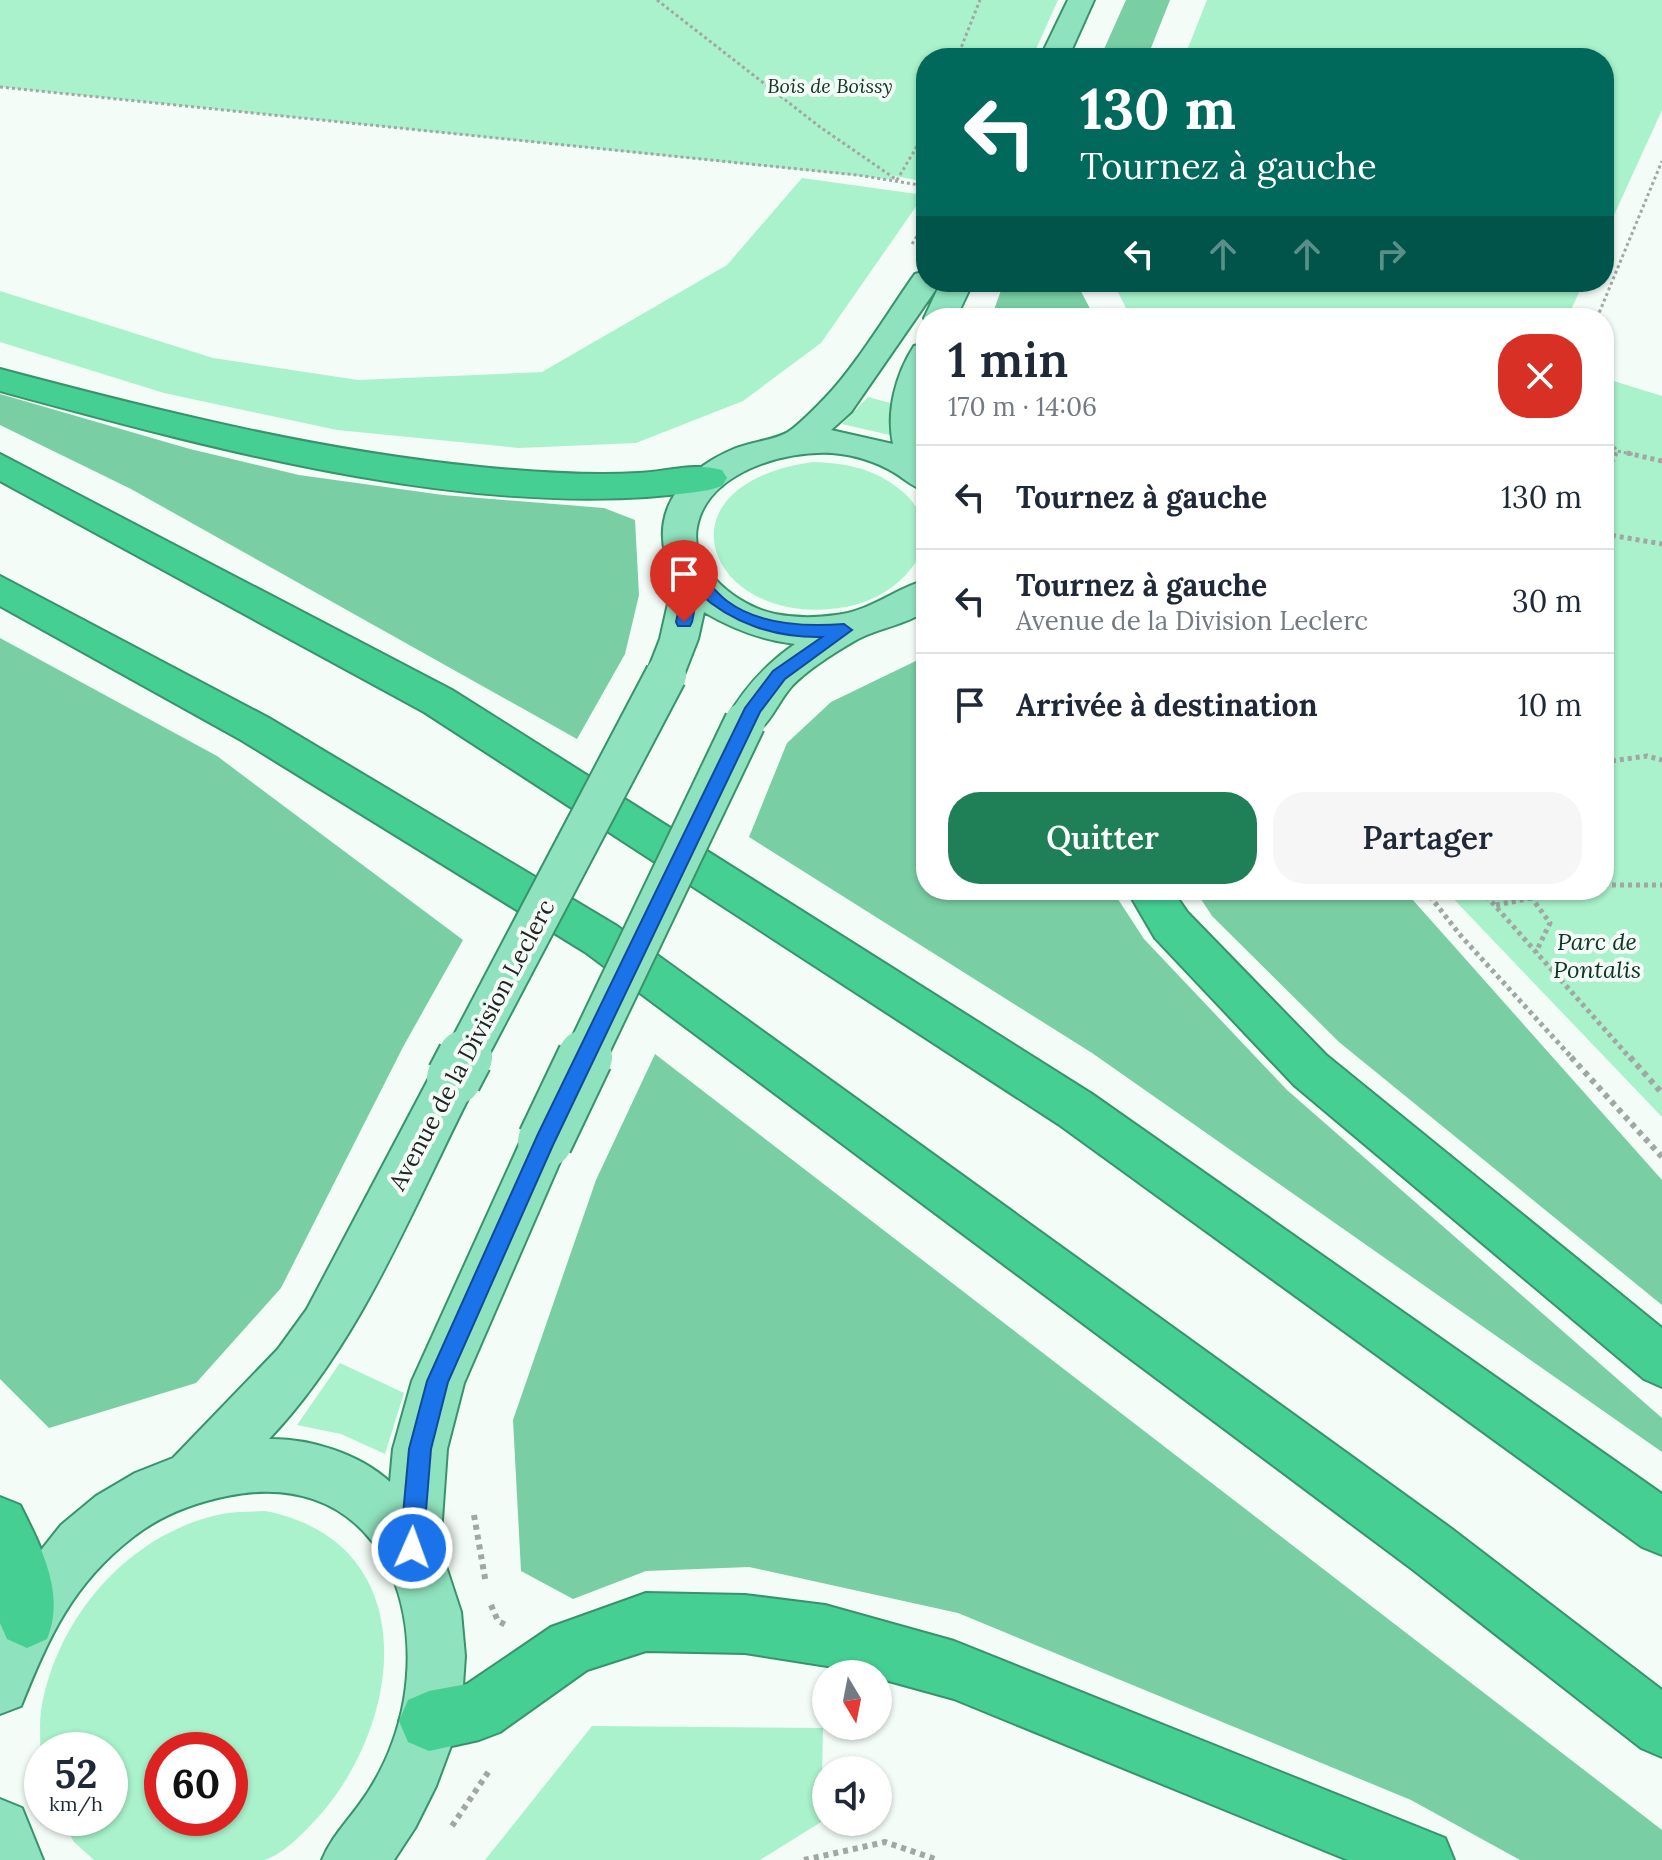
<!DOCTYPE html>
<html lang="fr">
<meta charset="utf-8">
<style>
body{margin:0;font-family:Lora,serif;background:#f6f6f7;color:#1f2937;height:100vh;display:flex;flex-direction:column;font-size:30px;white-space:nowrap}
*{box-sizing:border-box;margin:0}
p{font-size:26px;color:#747a83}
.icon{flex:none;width:44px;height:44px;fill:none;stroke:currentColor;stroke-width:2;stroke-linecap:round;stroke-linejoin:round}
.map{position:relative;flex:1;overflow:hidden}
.drawer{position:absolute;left:916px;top:308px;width:698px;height:592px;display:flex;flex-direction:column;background:#fff;border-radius:32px;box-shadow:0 2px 6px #0004}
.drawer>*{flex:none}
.banner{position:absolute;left:916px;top:48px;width:698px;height:244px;border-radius:32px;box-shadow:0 2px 6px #0004;background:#00695c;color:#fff;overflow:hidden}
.needle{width:52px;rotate:170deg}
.tools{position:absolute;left:812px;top:1660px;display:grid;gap:16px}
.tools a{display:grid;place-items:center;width:80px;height:80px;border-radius:50%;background:#fff;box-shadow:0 2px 6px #0004;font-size:40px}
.speed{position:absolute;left:24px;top:1732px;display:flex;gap:16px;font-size:40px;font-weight:700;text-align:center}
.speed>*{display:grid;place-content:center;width:104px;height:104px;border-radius:50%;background:#fff;box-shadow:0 2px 6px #0004;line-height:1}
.speed small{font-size:20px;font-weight:400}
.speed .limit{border:12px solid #d22;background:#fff;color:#111}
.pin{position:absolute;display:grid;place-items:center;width:68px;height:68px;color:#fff;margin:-82px -34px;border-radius:50% 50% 50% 0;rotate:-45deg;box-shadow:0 0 8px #0007}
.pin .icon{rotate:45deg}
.me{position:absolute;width:88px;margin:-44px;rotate:2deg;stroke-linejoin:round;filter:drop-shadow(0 0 6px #0008)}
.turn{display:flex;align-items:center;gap:28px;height:168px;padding:0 32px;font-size:36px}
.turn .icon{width:104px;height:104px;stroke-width:2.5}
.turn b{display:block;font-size:56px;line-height:68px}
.lanes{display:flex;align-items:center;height:76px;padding:0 32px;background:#0003;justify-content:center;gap:40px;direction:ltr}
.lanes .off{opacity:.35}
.round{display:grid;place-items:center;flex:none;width:84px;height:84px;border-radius:32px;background:#f6f6f7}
.headline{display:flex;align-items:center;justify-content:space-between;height:136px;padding:0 32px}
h1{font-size:48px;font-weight:600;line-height:60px}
.action{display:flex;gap:16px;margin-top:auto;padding:16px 32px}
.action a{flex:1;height:92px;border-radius:32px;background:#1f7f57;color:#fff;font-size:32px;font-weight:600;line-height:92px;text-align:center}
.action a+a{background:#f6f6f7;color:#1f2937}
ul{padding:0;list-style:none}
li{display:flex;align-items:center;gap:24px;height:104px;padding:0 32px;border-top:2px solid #e0e1e3}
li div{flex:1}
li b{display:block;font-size:30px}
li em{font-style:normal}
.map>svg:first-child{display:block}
</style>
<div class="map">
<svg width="1662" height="1860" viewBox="0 0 1662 1860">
<rect width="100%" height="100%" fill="#f3fcf7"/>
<path fill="#a9f2cb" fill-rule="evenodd" d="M0 0H1058L1032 58H926V182L890 175 897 180 0 87Z
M1207 0H1662V110L1604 237V58H1184Z
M802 178 924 195 821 343 743 401 636 443 519 448 337 430 164 393 0 342V291L213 358 358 380 542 372 727 265Z
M1113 282H1584L1567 318H1131Z
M1604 378 1662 396V1117L1445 890H1604Z
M868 397 894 404V436L842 424Z
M813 462C842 463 869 467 894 485 960 531 906 597 845 607 710 631 648 485 813 462Z
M340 1363 404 1393 385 1454 341 1434 297 1425Z
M265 1511C423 1542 405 1718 320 1815 306 1830 285 1854 264 1860 252 1860 234 1860 222 1860 179 1860 137 1860 94 1860L74 1842 60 1818H110V1750H42V1767L40 1760C41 1744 39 1727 41 1711 56 1618 129 1533 222 1514 236 1511 251 1512 265 1511ZM230 1750V1818H162V1750Z
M592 1726 823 1728 821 1822 760 1860H485Z"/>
<path fill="#79cea3" d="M1126 0H1170L1147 58H1100Z
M1004 282H1076L1095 318H991Z
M0 394 190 449 299 475 443 495 604 508 635 520 639 595 625 654 577 739 131 489 0 425Z
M0 638 217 756 463 940 403 1047 281 1288 196 1383 49 1428 0 1379Z
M926 656V890H1112L1144 939 1287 1090 1662 1418V1452L1092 1053 749 837 787 743 831 702Z
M1195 890H1404L1662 1180V1305L1339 1042 1212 916Z
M655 1054 1662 1830V1860H1520L1411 1800 958 1613 749 1567 646 1571 573 1599 521 1571 513 1420 596 1180Z"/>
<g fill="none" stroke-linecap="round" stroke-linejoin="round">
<g stroke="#38936c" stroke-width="4">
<path id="primary" d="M1068 0H1094L1068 58H1040Z
M926 271V282H941L851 412 831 430 893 444C886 411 896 374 914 346L926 343V491C913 487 906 480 895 473 875 461 855 455 832 453 785 450 707 472 697 527 689 569 739 607 775 614 795 618 816 618 836 615 871 611 894 589 926 580V611C905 625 879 628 858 639 837 651 808 669 792 686 772 708 766 744 731 733L725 722C743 689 765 665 795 644 761 640 733 629 704 612L698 639 680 685 666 690 652 685 646 675 660 639 674 577C644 517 678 472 736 448 751 442 775 440 788 432 801 423 814 409 825 398 856 366 888 312 915 274Z
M941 282H973L956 318H926V321L924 318Z
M454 1057 471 1063 477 1078 471 1093C411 1211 361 1342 269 1439 309 1438 360 1454 390 1482L393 1449 412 1381 528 1125 545 1119 562 1125 569 1141 464 1383 447 1449 440 1548 461 1612 465 1656 462 1700 452 1743 436 1786 415 1828 394 1860H322C331 1838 345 1824 359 1805 382 1774 397 1738 404 1700 424 1581 361 1468 227 1496 193 1503 161 1515 133 1537 72 1584 49 1637 21 1706L0 1714V1613L23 1573 61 1525 96 1496 135 1473 173 1458 278 1349 307 1309 437 1063Z
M0 1799 22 1808 43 1860H0Z"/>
</g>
<g stroke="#38936c" stroke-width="4">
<path id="highway" d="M0 369C158 411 317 451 480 467 532 472 585 476 638 473 664 472 696 462 722 470L727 478 722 486 709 490C488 525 214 449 0 391Z
M0 454 452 690 1092 1094 1662 1494V1555L1642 1547 1058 1124 424 712 0 481Z
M0 576 269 718 617 926 1452 1529 1662 1690V1757L1641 1748 1412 1569 585 952 241 740 0 606Z
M1127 890H1172L1187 912 1326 1055 1662 1328V1387L1644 1379 1294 1085 1155 938Z
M0 1497 20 1505C41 1547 66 1594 47 1639L27 1648 7 1639 0 1623Z
M646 1593 745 1595 825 1605 954 1641 1445 1838 1454 1860H1348L954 1699 878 1678V1674L745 1653 646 1651 587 1670 500 1732 479 1740 429 1751 408 1742 399 1721 408 1700 429 1691 467 1684 551 1627Z"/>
</g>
<path stroke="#a0a7a4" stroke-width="3" stroke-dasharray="3 3" stroke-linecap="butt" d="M657 0 820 127 897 180 926 131
M957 58 980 0
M0 87 857 175 926 186
M912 244 926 222
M1597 318 1662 161
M1604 432 1617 451 1636 455
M1615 455 1617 451"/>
<path stroke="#a0a7a4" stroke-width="5" stroke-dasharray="4 4" stroke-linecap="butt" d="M1627 453 1662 461
M1604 477 1616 453
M1604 534 1662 544
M1604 762 1647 756 1662 760
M1604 885H1662
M1425 890 1461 936 1573 1059
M1481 890 1631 1059
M1526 890 1550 923 1536 952
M1496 905 1573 890"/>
<path stroke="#a0a7a4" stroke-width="6" stroke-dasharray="5 5" stroke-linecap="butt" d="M1571 1057 1662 1157
M1630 1057 1662 1093
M474 1515 486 1584
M491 1605 498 1621 506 1625
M452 1826 491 1768
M804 1860 885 1842 938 1860"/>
<use href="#primary" fill="#8fe2be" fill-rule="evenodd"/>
<use href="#highway" fill="#45cf93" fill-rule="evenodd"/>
<g stroke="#38936c" stroke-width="44" stroke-linecap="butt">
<path id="primary-bridge-far1" d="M464 1059 666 675
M584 1059 745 722"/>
</g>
<g stroke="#38936c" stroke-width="58" stroke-linecap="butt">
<path id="primary-bridge" d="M454 1078 465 1057
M545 1141 585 1057"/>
</g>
<use href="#primary-bridge-far1" stroke="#8fe2be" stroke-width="40"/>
<use href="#primary-bridge" stroke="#8fe2be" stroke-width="54"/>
</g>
<path fill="#1a73e8" stroke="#114b97" stroke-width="2" d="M692 572C706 577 715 592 727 601 759 625 806 627 844 624L852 630 785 679 760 712 553 1145 448 1382 431 1449 423 1548 420 1556 412 1560 403 1556 400 1548 409 1449 427 1381 538 1134 745 708 773 671 822 637C775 638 731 623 698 592L692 622 690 626H678L676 622 685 578Z"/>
<g text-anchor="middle" stroke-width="8" stroke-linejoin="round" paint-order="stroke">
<g font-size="20" font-style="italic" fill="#0f3523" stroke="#f3fcf7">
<text x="830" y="93">Bois de Boissy</text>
</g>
<g font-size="24" font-style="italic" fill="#0f3523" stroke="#f3fcf7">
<text x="1597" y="950">Parc de<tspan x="1597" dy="28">Pontalis</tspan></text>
</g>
<g font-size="24" fill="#212423" stroke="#f3fcf7">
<text transform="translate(472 1045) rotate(-62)" y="8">Avenue de la Division Leclerc</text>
</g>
</g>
</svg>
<div class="tools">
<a><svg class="needle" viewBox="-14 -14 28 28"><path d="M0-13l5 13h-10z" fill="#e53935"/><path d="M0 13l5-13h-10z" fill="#747a83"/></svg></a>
<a><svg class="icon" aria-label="sound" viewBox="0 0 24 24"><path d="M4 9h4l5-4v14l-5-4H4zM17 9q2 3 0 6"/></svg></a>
</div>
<div class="speed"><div>52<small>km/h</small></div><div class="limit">60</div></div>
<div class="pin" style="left:684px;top:622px;background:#d93025"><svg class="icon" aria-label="arrive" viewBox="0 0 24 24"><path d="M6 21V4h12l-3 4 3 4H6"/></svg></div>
<svg class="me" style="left:412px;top:1548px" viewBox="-20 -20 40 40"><circle r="17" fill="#1a73e8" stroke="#fff" stroke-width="3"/><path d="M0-11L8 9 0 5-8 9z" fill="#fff"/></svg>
<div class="banner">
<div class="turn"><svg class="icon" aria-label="left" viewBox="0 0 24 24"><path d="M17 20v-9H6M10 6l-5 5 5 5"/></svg><div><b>130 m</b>Tournez à gauche</div></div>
<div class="lanes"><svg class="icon" aria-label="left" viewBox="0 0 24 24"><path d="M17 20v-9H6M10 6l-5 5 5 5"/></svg><svg class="icon off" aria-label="ahead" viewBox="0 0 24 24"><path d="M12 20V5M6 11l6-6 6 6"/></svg><svg class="icon off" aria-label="ahead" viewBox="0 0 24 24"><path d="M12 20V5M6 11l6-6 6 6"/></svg><svg class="icon off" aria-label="right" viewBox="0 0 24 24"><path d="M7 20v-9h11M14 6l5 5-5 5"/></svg></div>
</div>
<section class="drawer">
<div class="headline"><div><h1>1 min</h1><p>170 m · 14:06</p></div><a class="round" style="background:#d93025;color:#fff"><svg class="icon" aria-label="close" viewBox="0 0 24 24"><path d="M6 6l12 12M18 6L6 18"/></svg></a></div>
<ul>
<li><svg class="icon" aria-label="left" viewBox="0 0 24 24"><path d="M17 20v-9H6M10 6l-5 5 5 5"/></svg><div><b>Tournez à gauche</b></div><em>130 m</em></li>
<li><svg class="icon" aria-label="left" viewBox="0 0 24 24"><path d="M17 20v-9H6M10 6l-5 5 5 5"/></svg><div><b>Tournez à gauche</b><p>Avenue de la Division Leclerc</p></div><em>30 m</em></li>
<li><svg class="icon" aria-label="arrive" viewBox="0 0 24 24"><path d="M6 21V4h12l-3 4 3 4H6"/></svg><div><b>Arrivée à destination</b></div><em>10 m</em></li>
</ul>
<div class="action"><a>Quitter</a><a>Partager</a></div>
</section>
</div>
